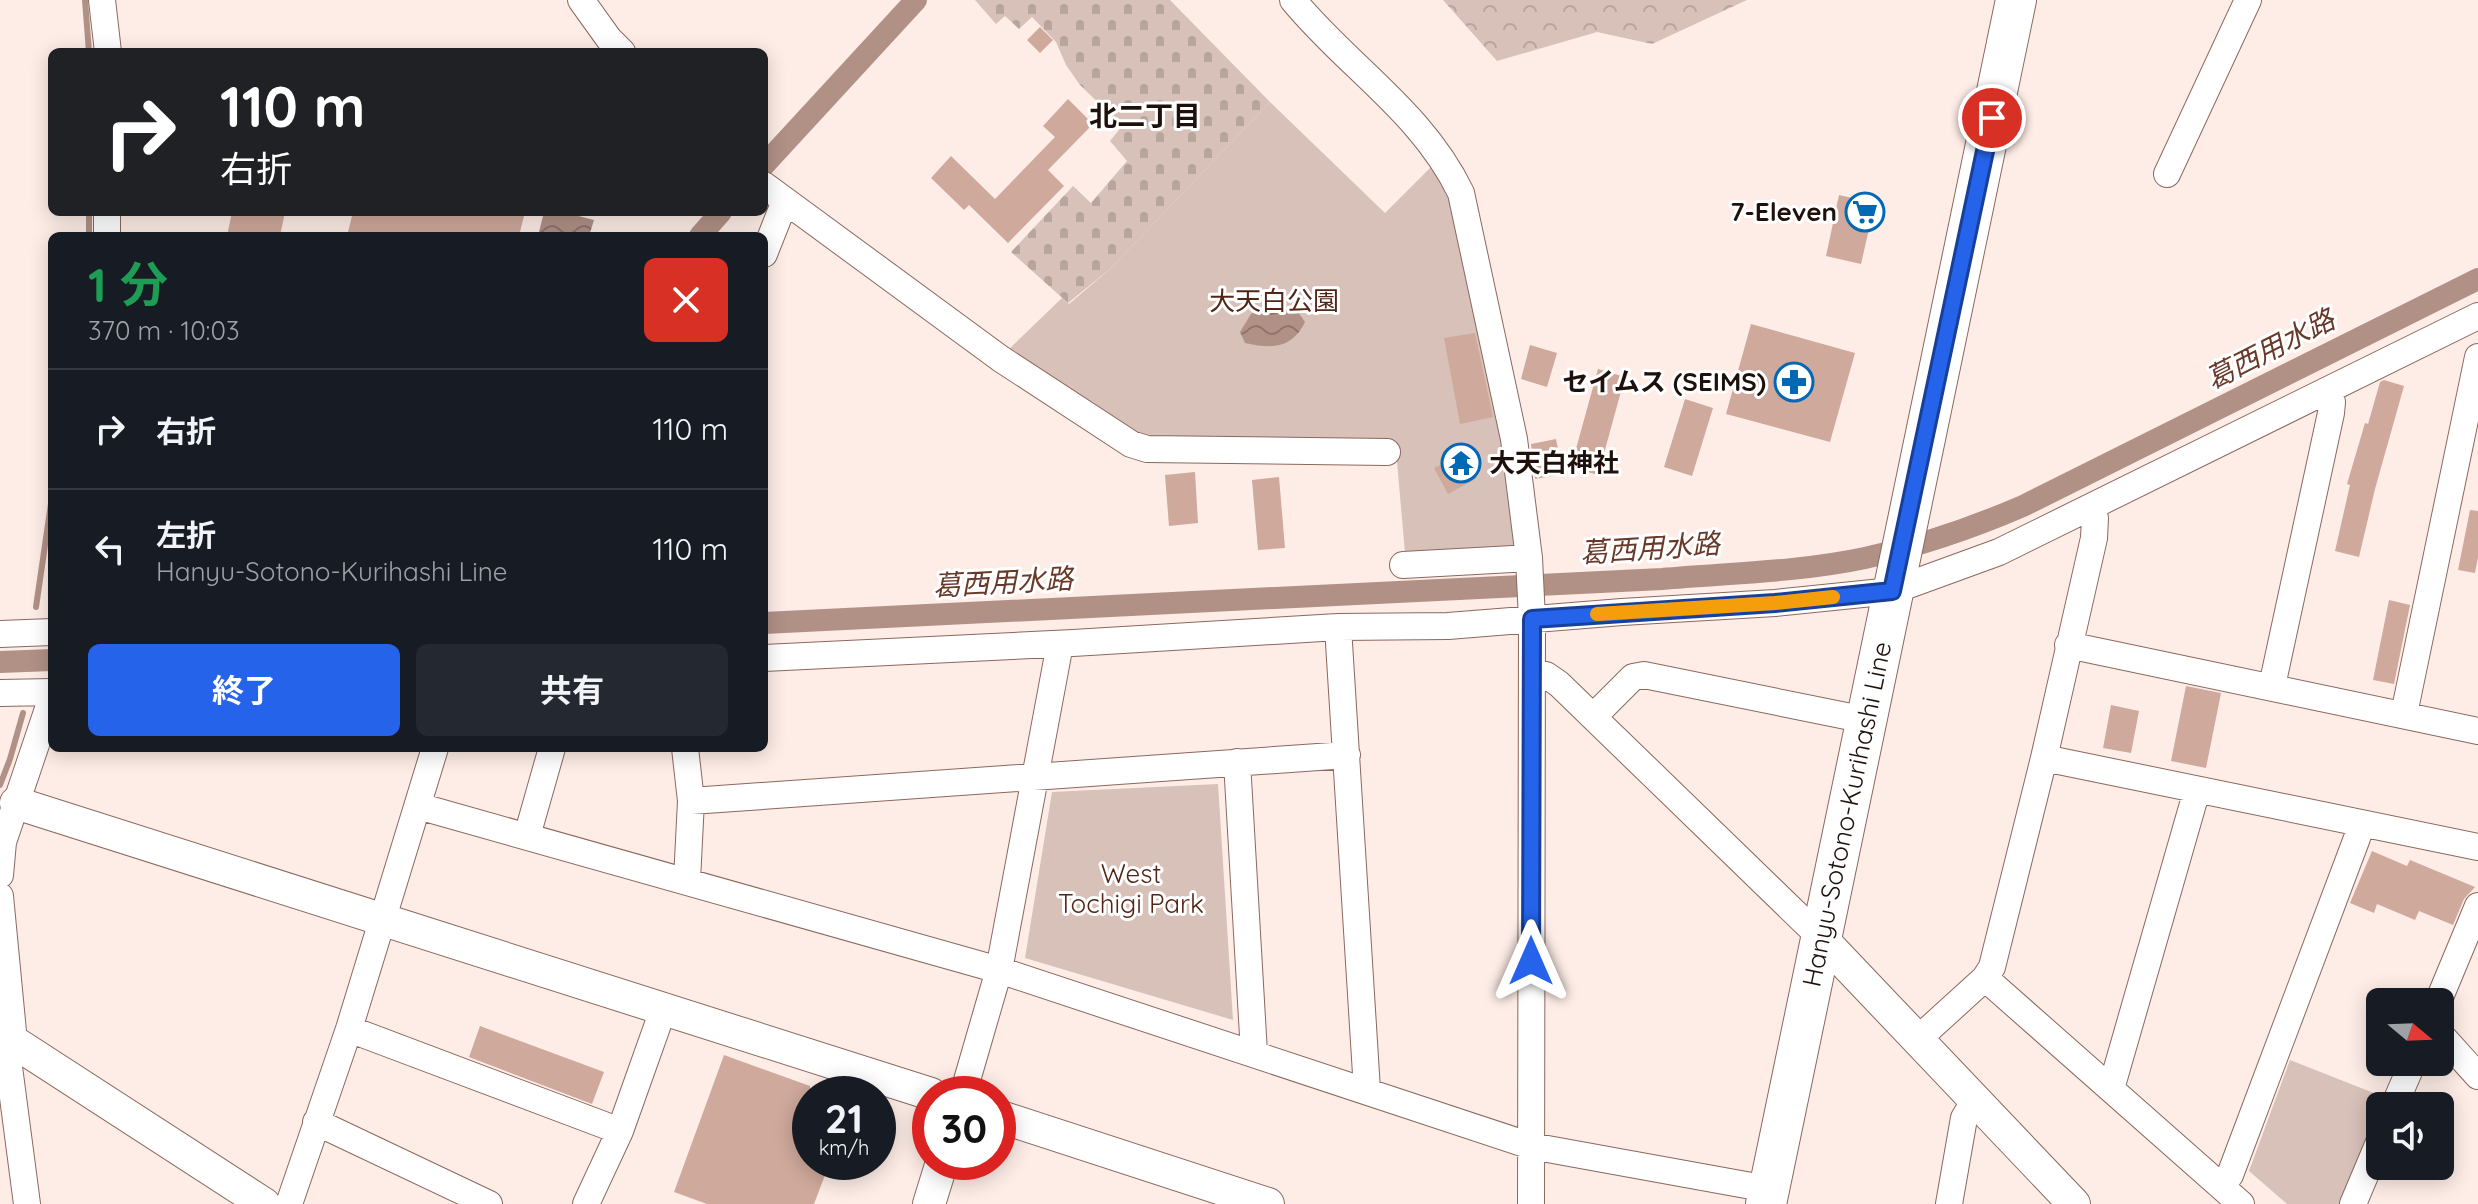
<!DOCTYPE html>
<html lang="ja">
<meta charset="utf-8">
<style>
body{margin:0;font-family:Quicksand,"Noto Sans JP",sans-serif;background:#242831;color:#f1f3f6;height:100vh;display:flex;flex-direction:column;font-size:30px;white-space:nowrap}
*{box-sizing:border-box;margin:0}
p{font-size:26px;color:#9ea1a6}
.icon{flex:none;width:44px;height:44px;fill:none;stroke:currentColor;stroke-width:2;stroke-linecap:round;stroke-linejoin:round}
.map{position:relative;flex:1;overflow:hidden}
.side{position:absolute;left:48px;top:232px;width:720px;height:520px;display:flex;flex-direction:column;background:#171b24;border-radius:12px;box-shadow:0 4px 20px #0003}
.side>*{flex:none}
.top-card{position:absolute;left:48px;top:48px;width:720px;height:168px;border-radius:12px;box-shadow:0 4px 20px #0003;background:#202124;color:#fff;overflow:hidden}
.needle{width:52px;rotate:109deg}
.tools{position:absolute;left:2366px;top:988px;display:grid;gap:16px}
.tools a{display:grid;place-items:center;width:88px;height:88px;border-radius:12px;background:#171b24;box-shadow:0 4px 20px #0003;font-size:40px}
.speed{position:absolute;left:792px;top:1076px;display:flex;gap:16px;font-size:40px;font-weight:700;text-align:center}
.speed>*{display:grid;place-content:center;width:104px;height:104px;border-radius:50%;background:#171b24;box-shadow:0 4px 20px #0003;line-height:1}
.speed small{font-size:20px;font-weight:400}
.speed .limit{border:12px solid #d22;background:#fff;color:#111}
.pin{position:absolute;display:grid;place-items:center;width:68px;height:68px;color:#fff;margin:-34px;border:4px solid #fff;border-radius:50%;box-shadow:0 2px 8px #0007}
.me{position:absolute;width:88px;margin:-44px;rotate:0deg;stroke-linejoin:round;filter:drop-shadow(0 0 6px #0008)}
.turn{display:flex;align-items:center;gap:28px;height:168px;padding:0 40px;font-size:36px}
.turn .icon{width:104px;height:104px;stroke-width:2.5}
.turn b{display:block;font-size:56px;line-height:68px}
.round{display:grid;place-items:center;flex:none;width:84px;height:84px;border-radius:12px;background:#242831}
.head{display:flex;align-items:center;justify-content:space-between;height:136px;padding:0 40px}
h1{font-size:48px;font-weight:700;line-height:60px;color:#1e9e55}
.button{display:flex;gap:16px;margin-top:auto;padding:16px 40px}
.button a{flex:1;height:92px;border-radius:12px;background:#2563eb;color:#fff;font-size:32px;font-weight:700;line-height:92px;text-align:center}
.button a+a{background:#242831;color:#f1f3f6}
ul{padding:0;list-style:none}
li{display:flex;align-items:center;gap:24px;height:120px;padding:0 40px;border-top:2px solid #363941}
li div{flex:1}
li b{display:block;font-size:30px}
li em{font-style:normal}
.map>svg:first-child{display:block}
</style>
<div class="map">
<svg width="2478" height="1204" viewBox="0 0 2478 1204">
<defs>
<pattern id="forest-crowns" width="20" height="18" patternUnits="userSpaceOnUse" patternTransform="scale(2)"><rect width="20" height="18" fill="#d7c1b9"/><path d="M2 6a3 3 0 1 1 6 0M12 15a3 3 0 1 1 6 0" fill="none" stroke="#b8a59e"/></pattern>
<pattern id="cemetery-stones" width="16" height="16" patternUnits="userSpaceOnUse" patternTransform="scale(2)"><rect width="16" height="16" fill="#d7c1b9"/><path d="M2 7V4a2 2 0 0 1 4 0v3zM10 15v-3a2 2 0 0 1 4 0v3z" fill="#b8a59e"/></pattern>
<pattern id="water-waves" width="16" height="10" patternUnits="userSpaceOnUse" patternTransform="scale(2)"><rect width="16" height="10" fill="#b19186"/><path d="M0 5q4-4 8 0t8 0" fill="none" stroke="#8f756c"/></pattern>
</defs>
<rect width="100%" height="100%" fill="#feede7"/>
<path fill="url(#forest-crowns)" d="M1443 0H1747L1652 44 1597 32 1497 61Z"/>
<path fill="url(#cemetery-stones)" d="M975 0H1170L1270 102 1111 268 1068 303 1011 252 1073 186 1091 203 1127 161 1110 141 1122 126 1080 85 1066 65 1056 42 1032 17 1019 29 1005 16 996 24Z"/>
<path fill="#d7c1b9" d="M1270 102 1385 213 1438 160 1453 187 1481 321 1520 544 1513 552 1405 553 1396 450 1132 438 1007 351 1062 298 1069 304 1111 268Z
M1218 784 1233 1020 1025 958 1052 792Z
M2290 1060 2389 1099 2386 1106H2380V1121L2345 1204H2287L2249 1171Z"/>
<path fill="url(#water-waves)" d="M544 212H563L594 220 589 236H538Z
M1268 304 1298 312 1305 322C1292 349 1271 349 1245 343L1240 332 1251 314Z"/>
<g fill="none" stroke-linecap="round" stroke-linejoin="round">
<path stroke="#b19186" stroke-width="6" d="M85 0 89 52
M89 236V212
M36 607 52 497
M0 785 10 759 23 713"/>
<path stroke="#b19186" stroke-width="22" d="M764 165 916 0
M700 236 721 212
M764 623 1662 579C1729 573 1799 572 1865 558 1920 546 1972 528 2023 506L2478 279
M0 662 52 660"/>
</g>
<path fill="#cfa99c" d="M1040 27 1053 40 1040 53 1027 40Z
M1068 99 1093 124 1048 170 1064 186 1008 243 969 205 964 210 931 178 951 156 995 199 1055 137 1043 126Z
M1839 195 1875 203 1861 264 1826 256Z
M232 212H285L280 236H227Z
M353 212H525L519 236H347Z
M1751 324 1855 353 1830 442 1726 414Z
M1475 333 1493 417 1460 424 1444 338Z
M1530 345 1557 353 1547 387 1521 379Z
M1598 369 1625 377 1598 475 1571 467Z
M2384 380 2404 386 2375 489 2359 557 2335 551 2350 485 2347 484 2365 423 2368 424 2380 382Z
M1685 399 1713 408 1692 476 1664 467Z
M1556 439 1563 474 1535 479 1531 444Z
M1463 453 1477 478 1448 494 1434 468Z
M1195 472 1198 523 1169 526 1165 475Z
M1279 477 1285 548 1258 550 1252 480Z
M2470 510 2478 511V557L2475 573 2458 570Z
M2389 600 2410 605 2394 684 2373 680Z
M2186 686 2221 693 2206 768 2171 761Z
M2111 705 2139 711 2131 753 2103 748Z
M2372 851 2407 866 2410 860 2475 887 2464 899 2453 925 2419 911 2415 920 2377 904 2374 913 2350 903Z
M480 1026 604 1072 592 1104 469 1057Z
M724 1055 810 1086V1162H830L814 1204H707L674 1192Z"/>
<g fill="none" stroke-linecap="round" stroke-linejoin="round">
<g stroke="#8b685c" stroke-width="28">
<path id="minor" d="M102 0 108 52
M581 0 609 39 622 52
M1293 0C1348 67 1422 112 1461 193L1514 439 1529 558 1532 619 1531 1204
M2167 174 2248 0
M764 185 1001 359 1131 444 1147 449 1387 452
M107 236V212
M764 254 785 201
M1403 565 1529 558
M1338 627 1367 1090
M0 634 52 632
M2068 645 2478 731
M764 658 1073 643 1338 627 1448 626 1622 612 1775 603 1892 591 1999 552 2478 316
M1533 673 1546 675 1559 684 1821 938
M2272 686 2331 413 2332 402 2328 391
M0 693 52 692
M2404 714 2478 357
M1594 716 1633 677 1644 675 1866 720
M685 748 691 801 687 880
M2044 758 2478 847
M1237 762 1254 1053
M691 801 1347 755
M418 806 999 970 1531 1146 1768 1189
M527 836 552 748
M0 875 3 842 52 697
M0 896 14 1042 9 1067 27 1204
M1985 978 2241 1204
M2438 1002 2478 906
M349 1029 620 1131
M2440 1034 2478 1076
M1918 1039 1985 978 1992 967 2044 758 2094 538 2095 518 2091 508
M2111 1089 2197 790
M963 1094 999 970 1060 644
M2394 1106 2413 1062
M316 1122 489 1204
M2221 1186 2230 1175 2357 838 2360 823
M289 1204 349 1029 435 748
M586 1204 620 1131 663 1010
M1949 1204 1964 1118 1975 1100
M2353 1204 2380 1140"/>
</g>
<g stroke="#8b685c" stroke-width="34">
<path id="tertiary" d="M16 803 931 1094
M1821 938 2074 1204
M0 1033 264 1204
M998 1116 1268 1204
M929 1204 942 1162"/>
</g>
<g stroke="#8b685c" stroke-width="42">
<g id="primary">
<path id="s1" d="M1766 1204 2016 0"/>
</g>
</g>
<use href="#minor" stroke="#fff" stroke-width="26"/>
<use href="#tertiary" stroke="#fff" stroke-width="32"/>
<use href="#primary" stroke="#fff" stroke-width="40"/>
</g>
<g fill="none" stroke-linecap="round" stroke-linejoin="round">
<g stroke="#184099" stroke-width="20">
<path id="route" d="M1531 961 1532 619 1775 603 1892 591 1992 118"/>
</g>
<use href="#route" stroke="#2563eb" stroke-width="14"/>
<path stroke="#f59e0b" stroke-width="14" d="M1597 614 1775 603 1833 597"/>
</g>
<defs>
<g id="supermarket-ring" transform="scale(2)"><circle r="9.5" fill="#fff" stroke="#0069b5" stroke-width="1.5"/><path d="M-6-5.5h2.5l.6 2H6L4.5 2H-2.5L-4.4-4H-6ZM-1.5 3.2a1.3 1.3 0 1 0 .1 0ZM3 3.2a1.3 1.3 0 1 0 .1 0Z" fill="#0069b5"/></g>
<g id="pharmacy-ring" transform="scale(2)"><circle r="9.5" fill="#fff" stroke="#0069b5" stroke-width="1.5"/><path d="M-2-6h4v4h4v4h-4v4h-4v-4h-4v-4h4Z" fill="#0069b5"/></g>
<g id="temple-ring" transform="scale(2)"><circle r="9.5" fill="#fff" stroke="#0069b5" stroke-width="1.5"/><path d="M0-6L5-2H3V0L6.5 2.5H4V6H1.5V3h-3V6H-4V2.5H-6.5L-3 0V-2H-5Z" fill="#0069b5"/></g>
</defs>
<g fill-rule="evenodd">
<use href="#supermarket-ring" x="1865" y="212"/>
<use href="#pharmacy-ring" x="1794" y="382"/>
<use href="#temple-ring" x="1461" y="463"/>
</g>
<g text-anchor="middle" stroke-width="6" stroke-linejoin="round" paint-order="stroke">
<g font-size="26" font-weight="bold" fill="#1e110c" stroke="#fff" text-anchor="end">
<text x="1837" y="221">7-Eleven</text>
<text x="1766" y="391">セイムス (SEIMS)</text>
<text x="1489" y="472" text-anchor="start">大天白神社</text>
</g>
<g font-size="26" fill="#522516" stroke="#fff">
<text x="1274" y="310">大天白公園</text>
<text x="1131" y="883">West<tspan x="1131" dy="30">Tochigi Park</tspan></text>
</g>
<g font-size="26" fill="#1e110c" stroke="#fff">
<text dy="9" stroke="none"><textPath href="#s1" startOffset="398">Hanyu-Sotono-Kurihashi Line</textPath></text>
</g>
<g font-size="28" font-weight="bold" fill="#1e110c" stroke="#fff">
<text x="1145" y="126">北二丁目</text>
</g>
<g font-size="28" font-style="italic" fill="#683929" stroke="#fff">
<text transform="translate(2270 349) rotate(-27)" y="10">葛西用水路</text>
<text transform="translate(1650 548) rotate(-4)" y="10">葛西用水路</text>
<text transform="translate(1003 582) rotate(-3)" y="10">葛西用水路</text>
</g>
</g>
</svg>
<div class="tools">
<a><svg class="needle" viewBox="-14 -14 28 28"><path d="M0-13l5 13h-10z" fill="#e53935"/><path d="M0 13l5-13h-10z" fill="#9ea1a6"/></svg></a>
<a><svg class="icon" aria-label="sound" viewBox="0 0 24 24"><path d="M4 9h4l5-4v14l-5-4H4zM17 9q2 3 0 6"/></svg></a>
</div>
<div class="speed"><div>21<small>km/h</small></div><div class="limit">30</div></div>
<div class="pin" style="left:1992px;top:118px;background:#d93025"><svg class="icon" aria-label="arrive" viewBox="0 0 24 24"><path d="M6 21V4h12l-3 4 3 4H6"/></svg></div>
<svg class="me" style="left:1531px;top:961px" viewBox="-20 -20 40 40"><path d="M0-17L14 15 0 8-14 15z" fill="#2563eb" stroke="#fff" stroke-width="4"/></svg>
<div class="top-card">
<div class="turn"><svg class="icon" aria-label="right" viewBox="0 0 24 24"><path d="M7 20v-9h11M14 6l5 5-5 5"/></svg><div><b>110 m</b>右折</div></div>
</div>
<section class="side">
<div class="head"><div><h1>1 分</h1><p>370 m · 10:03</p></div><a class="round" style="background:#d93025;color:#fff"><svg class="icon" aria-label="close" viewBox="0 0 24 24"><path d="M6 6l12 12M18 6L6 18"/></svg></a></div>
<ul>
<li><svg class="icon" aria-label="right" viewBox="0 0 24 24"><path d="M7 20v-9h11M14 6l5 5-5 5"/></svg><div><b>右折</b></div><em>110 m</em></li>
<li><svg class="icon" aria-label="left" viewBox="0 0 24 24"><path d="M17 20v-9H6M10 6l-5 5 5 5"/></svg><div><b>左折</b><p>Hanyu-Sotono-Kurihashi Line</p></div><em>110 m</em></li>
</ul>
<div class="button"><a>終了</a><a>共有</a></div>
</section>
</div>
